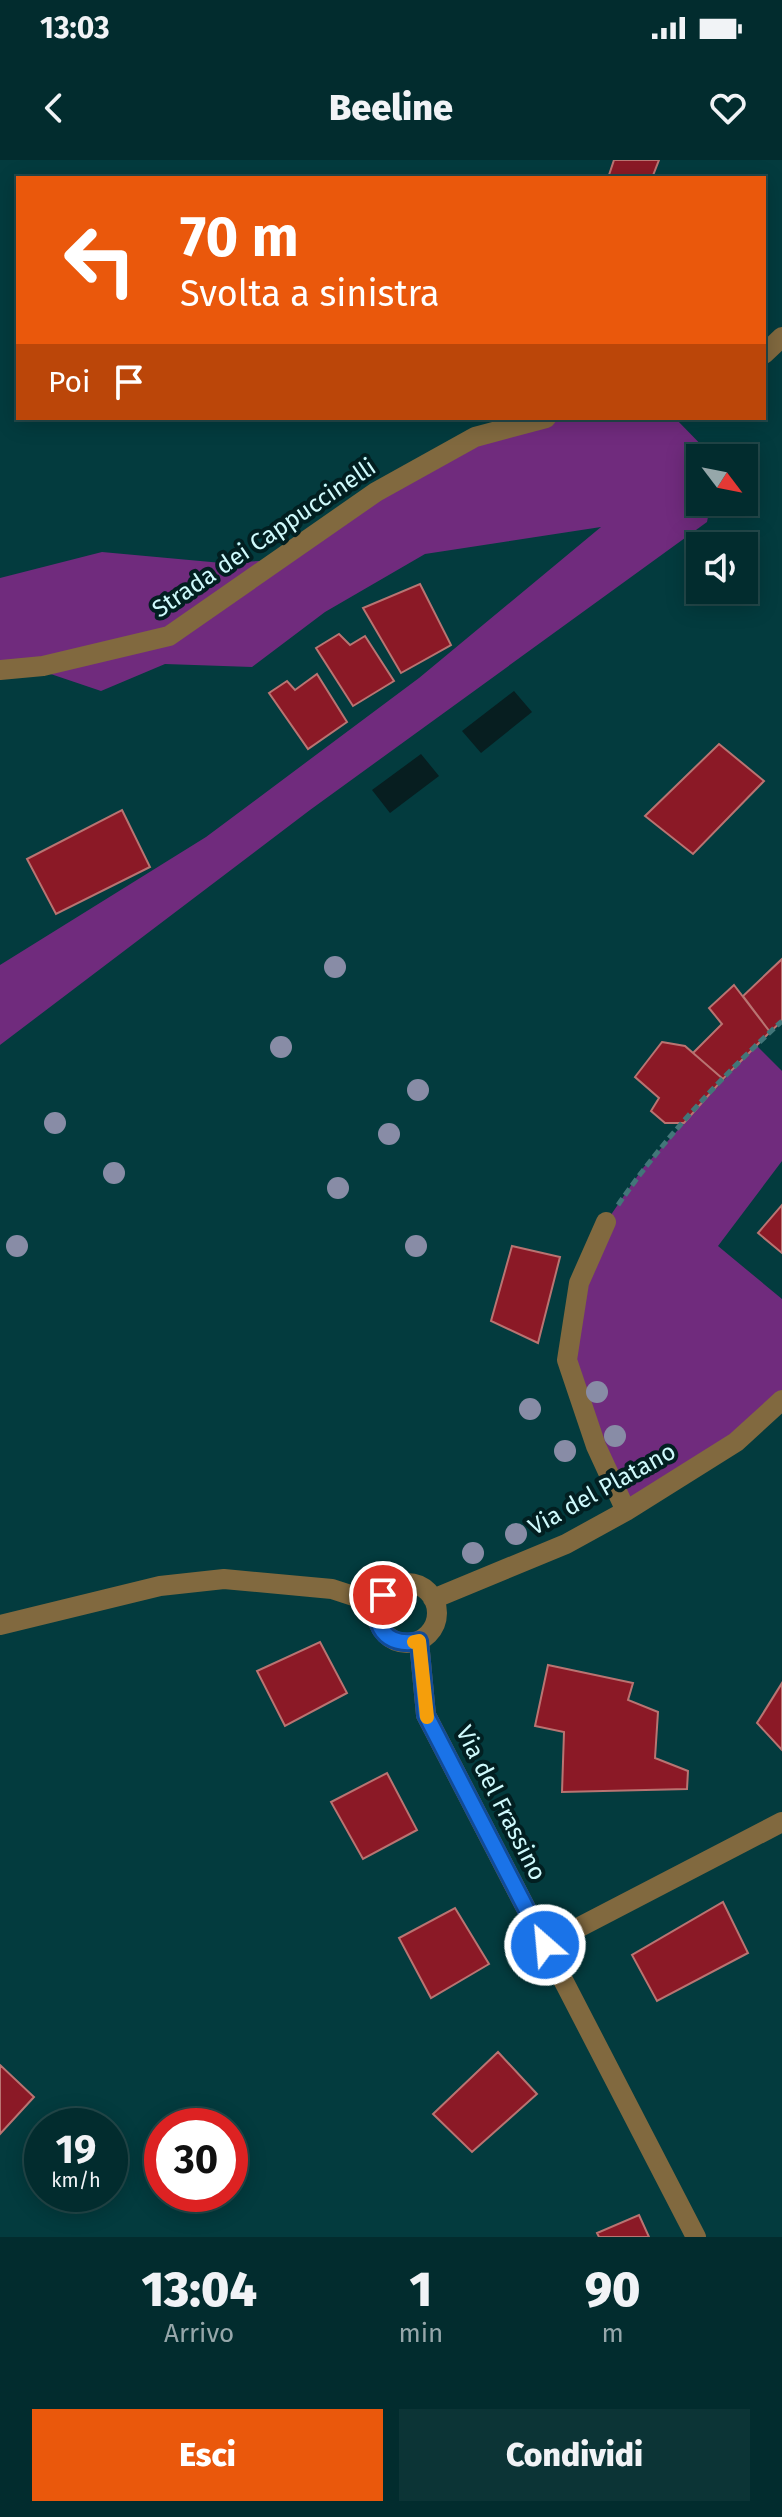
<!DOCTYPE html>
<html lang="it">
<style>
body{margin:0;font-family:"Fira Sans",sans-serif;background:#0c3436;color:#f1f3f6;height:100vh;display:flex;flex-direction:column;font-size:30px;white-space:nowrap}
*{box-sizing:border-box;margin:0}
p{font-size:26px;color:#96a7aa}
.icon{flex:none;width:44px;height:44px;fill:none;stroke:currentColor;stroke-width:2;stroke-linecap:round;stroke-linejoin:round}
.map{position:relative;height:2077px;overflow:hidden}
.side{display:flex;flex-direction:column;background:#022c2e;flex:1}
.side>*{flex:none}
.hud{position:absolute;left:16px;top:16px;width:750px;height:244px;border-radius:0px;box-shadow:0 4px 20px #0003,0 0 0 2px #23484a;background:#ea580c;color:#fff;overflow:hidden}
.needle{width:52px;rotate:122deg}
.tools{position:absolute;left:686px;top:284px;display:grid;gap:16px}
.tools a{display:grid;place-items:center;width:72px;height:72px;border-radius:0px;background:#022c2e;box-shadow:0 4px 20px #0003,0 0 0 2px #23484a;font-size:40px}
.speed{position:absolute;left:24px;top:1948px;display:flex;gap:16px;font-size:40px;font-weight:700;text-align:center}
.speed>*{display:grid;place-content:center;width:104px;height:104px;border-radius:50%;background:#022c2e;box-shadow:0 4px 20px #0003,0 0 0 2px #23484a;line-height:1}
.speed small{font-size:20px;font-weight:400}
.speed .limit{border:12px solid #d22;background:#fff;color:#111}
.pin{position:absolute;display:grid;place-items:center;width:68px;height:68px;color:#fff;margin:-34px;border:4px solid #fff;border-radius:50%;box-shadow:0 2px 8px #0007}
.me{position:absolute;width:88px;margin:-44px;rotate:333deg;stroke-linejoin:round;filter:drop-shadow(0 0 6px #0008)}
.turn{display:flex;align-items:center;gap:28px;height:168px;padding:0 32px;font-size:36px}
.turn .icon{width:104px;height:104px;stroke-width:2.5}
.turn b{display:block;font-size:56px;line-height:68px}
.then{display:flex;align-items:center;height:76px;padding:0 32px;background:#0003;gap:16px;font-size:30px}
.eta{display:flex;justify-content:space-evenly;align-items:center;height:136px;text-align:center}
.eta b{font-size:48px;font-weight:800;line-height:56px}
.button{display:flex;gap:16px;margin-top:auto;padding:16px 32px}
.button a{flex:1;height:92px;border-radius:0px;background:#ea580c;color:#fff;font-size:32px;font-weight:800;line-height:92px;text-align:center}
.button a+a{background:#0c3436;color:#f1f3f6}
.status{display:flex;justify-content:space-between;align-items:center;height:56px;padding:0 40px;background:#022c2e;direction:ltr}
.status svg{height:22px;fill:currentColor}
header{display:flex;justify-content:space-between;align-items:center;height:104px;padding:0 32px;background:#022c2e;font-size:36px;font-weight:800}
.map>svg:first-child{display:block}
</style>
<div class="status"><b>13:03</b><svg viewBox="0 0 49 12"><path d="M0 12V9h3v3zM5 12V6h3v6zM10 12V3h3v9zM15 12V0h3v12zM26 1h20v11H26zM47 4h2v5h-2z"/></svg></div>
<header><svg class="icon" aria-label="back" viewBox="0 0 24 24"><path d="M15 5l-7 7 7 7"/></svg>Beeline<svg class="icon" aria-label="heart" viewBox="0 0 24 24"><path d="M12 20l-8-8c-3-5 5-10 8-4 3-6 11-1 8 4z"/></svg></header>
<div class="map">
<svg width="782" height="2077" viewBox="0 0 782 2077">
<rect width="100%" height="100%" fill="#033b3e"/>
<path fill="#702b7d" d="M546 258H675L714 298H700V342H711L707 362 310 650 0 885V805L206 677 419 518 601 367 425 394 325 452 252 507 165 504 101 531 30 507 0 510V418L102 392 222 403 279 400 475 277Z
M756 885 782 911V1001L718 1086 782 1139V1240L626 1351 567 1200 606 1062 643 1008Z"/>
<path fill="#071e20" d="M514 531 532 552 481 593 462 571Z
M421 594 439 616 390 653 372 630Z"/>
<path fill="#8b1926" stroke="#b97472" stroke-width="2" d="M614 0H659L652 18H608Z
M420 424 451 485 401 513 363 448Z
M339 474 350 485 365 476 394 521 353 546 316 488Z
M317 514 347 562 308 589 269 533 287 521 295 530Z
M719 584 764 621 693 694 645 656Z
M122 650 150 707 56 754 27 699Z
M782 799V861L770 872 743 836Z
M734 825 770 872 723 919 693 893 722 864 709 848Z
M662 882 685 886 723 919 684 963H665L651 951 659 938 635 917Z
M782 1045V1093L758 1073Z
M512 1086 560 1097 538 1183 491 1161Z
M320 1482 347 1533 285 1566 257 1511Z
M548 1505 633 1523 628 1540 658 1552 655 1598 688 1611 687 1629 562 1632 564 1572 535 1566Z
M782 1523V1590L757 1563Z
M387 1613 417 1670 363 1699 331 1642Z
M723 1742 748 1793 657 1841 632 1795Z
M455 1748 489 1804 431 1838 399 1778Z
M498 1892 537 1934 472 1992 433 1954Z
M0 1905 34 1937 0 1974Z
M639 2055 649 2077H599L597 2073Z"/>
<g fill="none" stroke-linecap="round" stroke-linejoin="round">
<path stroke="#427679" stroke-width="5" stroke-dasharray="8 4" stroke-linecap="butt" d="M618 1045C664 978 722 916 782 861"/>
<path stroke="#81693f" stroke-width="20" d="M606 1062 579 1123 567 1200 596 1286 626 1351
M377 1453a30 30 0 1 1 60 0a30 30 0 1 1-60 0Z
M433 1439 566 1384 626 1351 736 1282 782 1240
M0 1465 160 1426 224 1419 332 1429 378 1444
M419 1481 426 1555 696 2077
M545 1785 782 1662"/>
<path stroke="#81693f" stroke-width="20" d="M764 194 782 177
M0 510 43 506 169 476 376 332 475 277 546 258"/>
</g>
<g fill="#888ca6">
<circle cx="335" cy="807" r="11"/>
<circle cx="281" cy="887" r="11"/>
<circle cx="418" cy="930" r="11"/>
<circle cx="55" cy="963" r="11"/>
<circle cx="389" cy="974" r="11"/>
<circle cx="114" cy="1013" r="11"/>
<circle cx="338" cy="1028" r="11"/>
<circle cx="17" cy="1086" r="11"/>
<circle cx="416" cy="1086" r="11"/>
<circle cx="597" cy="1232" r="11"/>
<circle cx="530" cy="1249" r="11"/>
<circle cx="615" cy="1276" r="11"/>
<circle cx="565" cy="1291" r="11"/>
<circle cx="516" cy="1374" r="11"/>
<circle cx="473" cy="1393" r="11"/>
</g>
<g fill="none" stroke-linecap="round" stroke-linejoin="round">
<g stroke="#114b97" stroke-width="20">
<path id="route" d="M383 1435C368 1464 386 1488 419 1481L426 1555 545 1785"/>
</g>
<use href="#route" stroke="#1a73e8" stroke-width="14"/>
<path stroke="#f59e0b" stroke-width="14" d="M414 1482 419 1481 427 1557"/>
</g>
<g text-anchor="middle" stroke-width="8" stroke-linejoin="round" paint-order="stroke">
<g font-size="24" fill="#cffafc" stroke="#021f21">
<text transform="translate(264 378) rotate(-34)" y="8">Strada dei Cappuccinelli</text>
<text transform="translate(602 1329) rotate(-29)" y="8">Via del Platano</text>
<text transform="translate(501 1643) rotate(63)" y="8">Via del Frassino</text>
</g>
</g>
</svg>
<div class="tools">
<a><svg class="needle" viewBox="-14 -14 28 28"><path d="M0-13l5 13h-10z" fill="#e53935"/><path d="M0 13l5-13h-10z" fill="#96a7aa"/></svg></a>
<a><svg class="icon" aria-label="sound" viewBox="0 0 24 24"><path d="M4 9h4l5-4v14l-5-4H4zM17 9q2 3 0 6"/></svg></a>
</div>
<div class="speed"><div>19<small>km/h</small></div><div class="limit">30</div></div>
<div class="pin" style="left:383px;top:1435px;background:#d93025"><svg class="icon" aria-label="arrive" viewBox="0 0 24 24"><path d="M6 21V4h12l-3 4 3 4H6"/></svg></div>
<svg class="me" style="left:545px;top:1785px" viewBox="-20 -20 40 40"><circle r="17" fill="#1a73e8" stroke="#fff" stroke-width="3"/><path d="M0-11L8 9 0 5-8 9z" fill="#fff"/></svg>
<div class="hud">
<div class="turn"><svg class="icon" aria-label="left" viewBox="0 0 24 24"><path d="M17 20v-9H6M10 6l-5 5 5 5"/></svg><div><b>70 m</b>Svolta a sinistra</div></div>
<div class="then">Poi<svg class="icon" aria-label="arrive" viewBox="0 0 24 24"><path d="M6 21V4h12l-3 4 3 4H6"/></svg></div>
</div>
</div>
<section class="side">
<div class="eta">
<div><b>13:04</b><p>Arrivo</p></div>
<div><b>1</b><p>min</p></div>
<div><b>90</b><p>m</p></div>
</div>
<div class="button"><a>Esci</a><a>Condividi</a></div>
</section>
